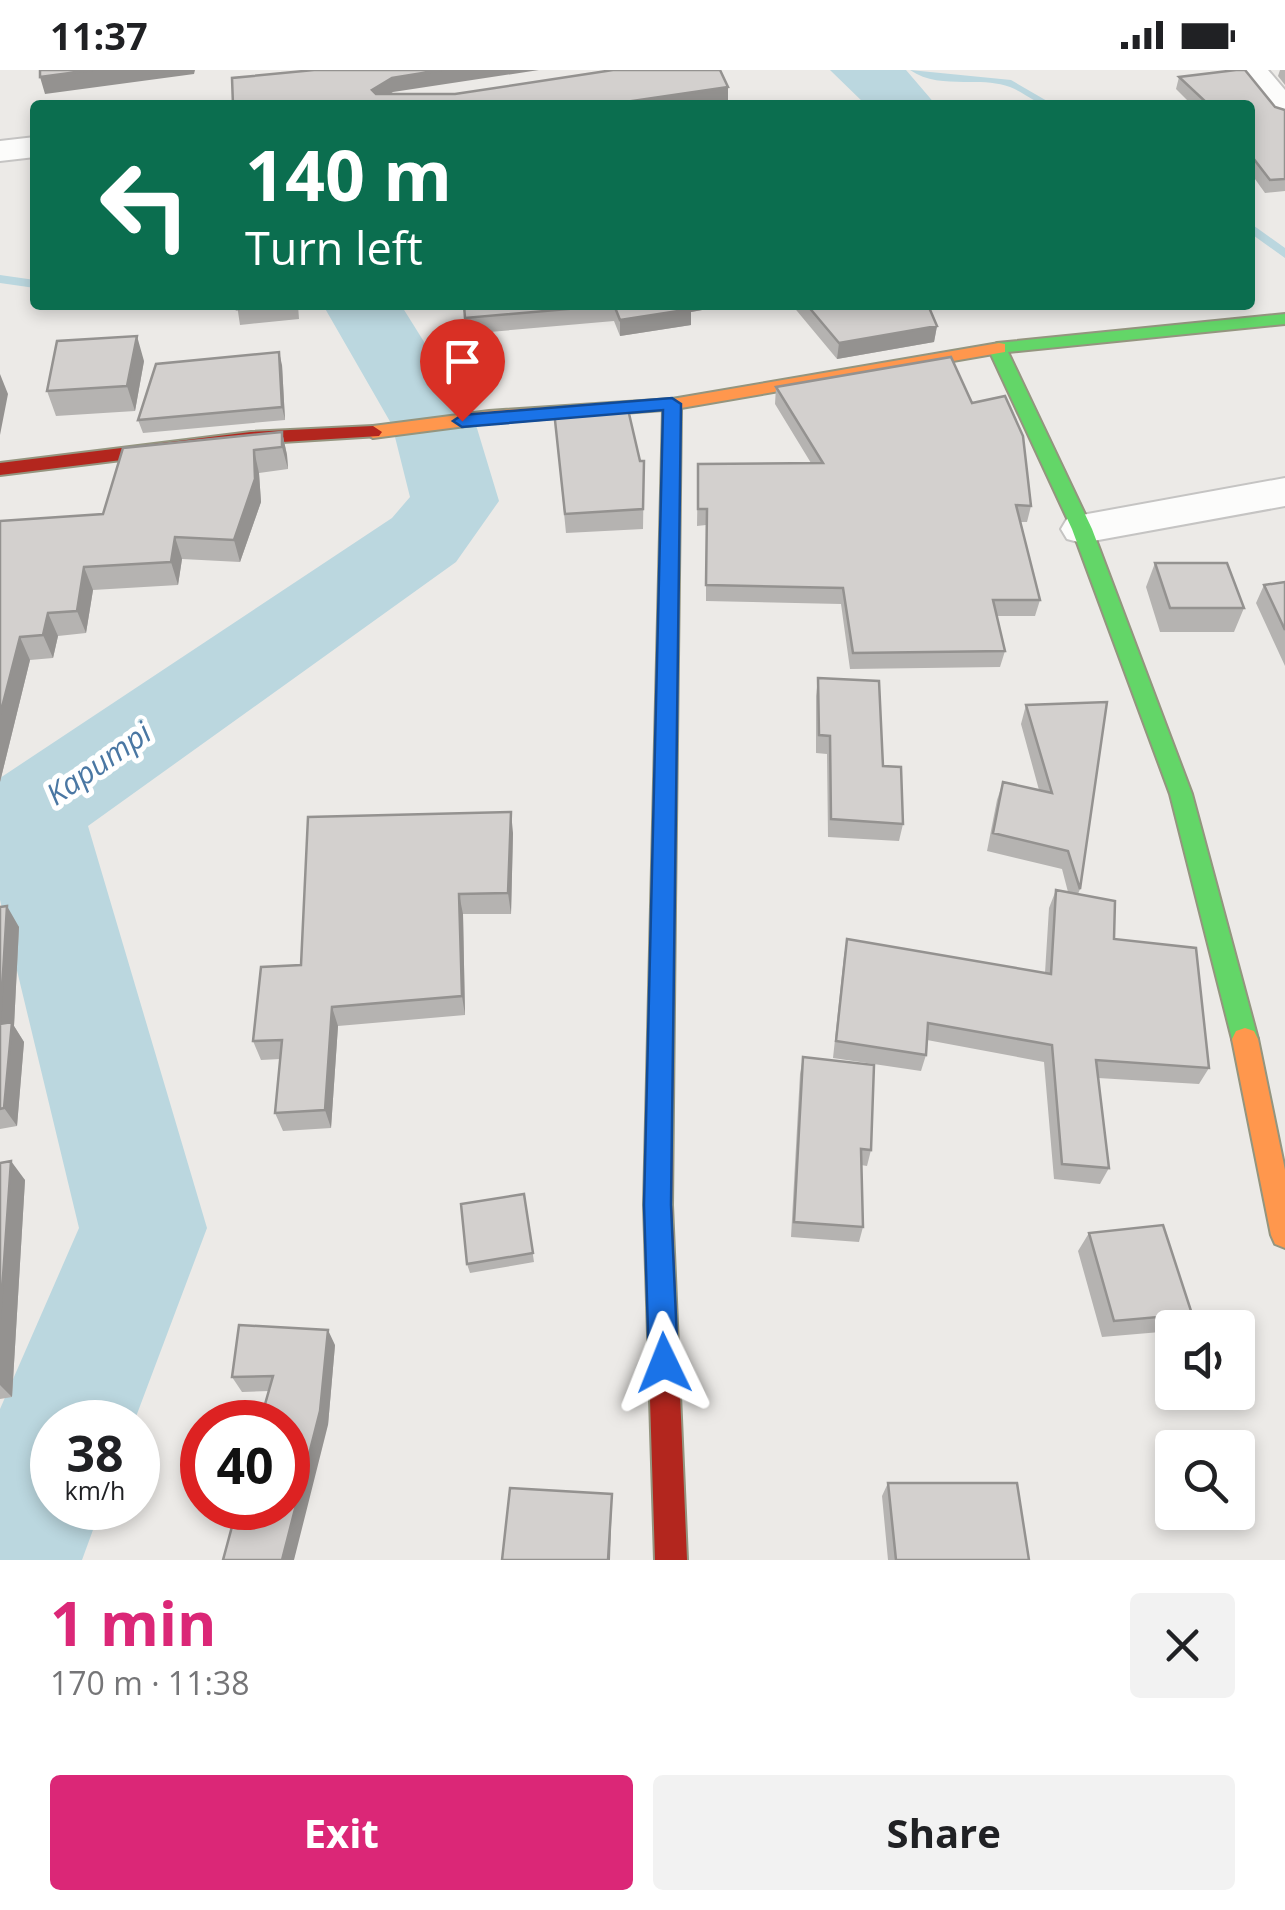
<!DOCTYPE html>
<meta charset="utf-8">
<style>
body{margin:0;font-family:"Open Sans",sans-serif;background:#f2f2f2;color:#202124;height:100vh;display:flex;flex-direction:column;font-size:38px;white-space:nowrap}
*{box-sizing:border-box;margin:0}
p{font-size:32px;color:#757577}
.icon{flex:none;width:55px;height:55px;fill:none;stroke:currentColor;stroke-width:2;stroke-linecap:round;stroke-linejoin:round}
.map{position:relative;height:1490px;overflow:hidden}
.details{display:flex;flex-direction:column;background:#fff;flex:1}
.details>*{flex:none}
.banner{position:absolute;left:30px;top:30px;width:1225px;height:210px;border-radius:10px;box-shadow:0 5px 15px #0003;background:#0b6e4f;color:#fff;overflow:hidden}
.fabs{position:absolute;left:1155px;top:1240px;display:grid;gap:20px}
.fabs a{display:grid;place-items:center;width:100px;height:100px;border-radius:10px;background:#fff;box-shadow:0 5px 15px #0003;font-size:50px}
.speed{position:absolute;left:30px;top:1330px;display:flex;gap:20px;font-size:50px;font-weight:700;text-align:center}
.speed>*{display:grid;place-content:center;width:130px;height:130px;border-radius:50%;background:#fff;box-shadow:0 5px 15px #0003;line-height:1}
.speed small{font-size:25px;font-weight:400}
.speed .limit{border:15px solid #d22;background:#fff;color:#111}
.pin{position:absolute;display:grid;place-items:center;width:85px;height:85px;color:#fff;margin:-102px -42px;border-radius:50% 50% 50% 0;rotate:-45deg;box-shadow:0 0 10px #0007}
.pin .icon{rotate:45deg}
.me{position:absolute;width:110px;margin:-55px;rotate:358deg;stroke-linejoin:round;filter:drop-shadow(0 0 8px #0008)}
.turn{display:flex;align-items:center;gap:35px;height:210px;padding:0 50px;font-size:45px}
.turn .icon{width:130px;height:130px;stroke-width:2.5}
.turn b{display:block;font-size:70px;line-height:85px}
.round{display:grid;place-items:center;flex:none;width:105px;height:105px;border-radius:10px;background:#f2f2f2}
.summary{display:flex;align-items:center;justify-content:space-between;height:170px;padding:0 50px}
h1{font-size:60px;font-weight:700;line-height:75px;color:#db2777}
.action{display:flex;gap:20px;margin-top:auto;padding:20px 50px}
.action a{flex:1;height:115px;border-radius:10px;background:#db2777;color:#fff;font-size:40px;font-weight:700;line-height:115px;text-align:center}
.action a+a{background:#f2f2f2;color:#202124}
.status{display:flex;justify-content:space-between;align-items:center;height:70px;padding:0 50px;background:#fff;direction:ltr}
.status svg{height:28px;fill:currentColor}
.map>svg:first-child{display:block}
</style>
<div class="status"><b>11:37</b><svg viewBox="0 0 49 12"><path d="M0 12V9h3v3zM5 12V6h3v6zM10 12V3h3v9zM15 12V0h3v12zM26 1h20v11H26zM47 4h2v5h-2z"/></svg></div>
<div class="map">
<svg width="1285" height="1490" viewBox="0 0 1285 1490">
<rect width="100%" height="100%" fill="#eceae7"/>
<g fill="none" stroke-linecap="round" stroke-linejoin="round">
<path fill="#bbd7df" fill-rule="evenodd" d="M910 0 1011 10 1054 35C1035 35 1027 24 1010 17 979 5 941 21 910 0Z
M1250 153 1285 178V188L1250 163Z
M0 205 35 210V218L0 213Z"/>
<path fill="#bbd7df" fill-rule="evenodd" d="M830 0H906L936 35H866Z
M323 235H401L476 355 499 431 456 492 88 756 207 1158 134 1352H52V1438H101L82 1490H0V1339L79 1158 0 830V708L392 448 410 427 392 355Z"/>
<g stroke="#c5c4c3" stroke-width="4">
<path id="street" d="M1236 0H1268L1285 20V50L1274 47Z
M35 67V87L0 91V71Z
M1285 408V436L1082 473 1067 469 1061 459 1067 449 1082 445Z"/>
</g>
<g stroke="#94957f" stroke-width="4">
<path id="fast" d="M1285 244V254L1008 282 1092 459 1192 724 1258 969 1254 977 1245 980 1236 977 1232 969 1170 724 1072 459 988 278 997 273Z"/>
</g>
<g stroke="#94957f" stroke-width="4">
<path id="slow" d="M999 273 1005 274V282L681 338 675 837 671 844 663 847 655 844 651 837 663 340 489 353 373 368 364 362 373 356 489 341 672 329Z
M1245 958 1254 961 1258 969 1285 1100V1178L1275 1174 1271 1165 1232 969 1236 961Z"/>
</g>
<g stroke="#94957f" stroke-width="4">
<path id="jam" d="M373 356 382 362 379 366 251 374 0 405V393L251 362Z
M663 827 671 830 675 837 672 1135 687 1490H655L644 1135 651 837 655 830Z"/>
</g>
<use href="#street" fill="#fcfcfb" fill-rule="evenodd"/>
<use href="#fast" fill="#63d668" fill-rule="evenodd"/>
<use href="#slow" fill="#ff974d" fill-rule="evenodd"/>
<use href="#jam" fill="#b3261e" fill-rule="evenodd"/>
</g>
<path fill="#b5b3b1" d="M1280 0H1285V15L1278 6Z
M1179 7 1285 40V121L1265 123 1250 102V35H1192L1176 19Z
M237 235H298L299 249 240 255Z
M463 235H730L691 242V255L620 266 614 251 467 264Z
M792 235H931L930 241 937 256 934 272 837 289Z
M144 291 135 341 56 346 47 321Z
M282 295 285 350 143 363 138 350Z
M776 317 972 333 1031 436 1027 452H1021L1040 530 1035 546H997L1005 581 1000 597 850 599 841 534 706 531V455L697 456 698 394 811 393 775 334Z
M554 341 640 391H644L643 459 566 463Z
M282 362 287 385 288 399 259 403 261 432 240 492 182 489 178 515 93 520 86 563 58 566 53 588 30 590 0 712V451L103 444Z
M1155 493 1244 538 1234 562H1160L1146 517Z
M1285 512V596L1256 533 1264 515Z
M818 608 883 696 903 754 899 771 828 767 827 684 816 683V626Z
M1026 635 1080 819 1078 824 1114 869 1209 998 1199 1014 1098 1008 1109 1098 1100 1114 1054 1109 1044 992 927 970 926 985 921 1001 833 988 844 886 847 869 1045 903 1049 838 1056 820 1068 822 1062 799 987 781 997 730 1003 712 1039 720 1021 654Z
M513 763 511 844H463L465 945 338 956 331 1058 283 1061 275 1043 280 989 261 990 253 971 301 895Z
M0 837 19 857 14 956 24 972 17 1056 0 1059Z
M803 987 871 1080 867 1096 861 1095 863 1157 859 1172 791 1167 800 1004Z
M0 1093 25 1110 12 1327 0 1329Z
M524 1124 534 1192 470 1203 467 1194Z
M1089 1163 1192 1244 1182 1258H1172V1261L1102 1267 1078 1181Z
M335 1275 328 1355 269 1321 242 1322 232 1307Z
M888 1413 1029 1490H888L882 1426Z"/>
<path fill="#949290" d="M92 0H195L194 4 45 24 40 7Z
M441 0H539L393 22 374 34 372 20 392 8Z
M728 17V32L705 35H605Z
M686 235H730L691 242V255L620 266V250Z
M937 256 934 272 837 289 839 273Z
M137 266 144 291 135 341 127 316Z
M279 282 282 295 285 350 282 337Z
M0 304 8 324 0 365Z
M282 362 287 385 288 399 282 377Z
M254 380 259 403 261 432 240 492 234 470Z
M175 467 182 489 178 515 171 492Z
M84 497 93 520 86 563 77 541Z
M48 543 58 566 53 588 43 565Z
M20 567 30 590 0 712V645Z
M511 742 513 763 511 844 508 823Z
M459 824 463 844 465 945 462 926Z
M7 836 19 857 14 956 24 972 17 1056 4 1038 0 954Z
M332 937 338 956 331 1058 325 1040Z
M11 1091 25 1110 12 1327 0 1315V1250Z
M328 1260 335 1275 328 1355 294 1490H282Z
M612 1424 610 1490H608Z"/>
<path fill="#d3d0ce" stroke="#949290" stroke-width="2.5" d="M40 0H92L40 7Z
M314 0H441L392 8 372 20 376 24H455L613 0H720L728 17 605 35H233L232 8Z
M1236 0H1245L1275 37 1285 40V109L1270 110 1250 84V35H1209L1179 7Z
M237 235H278L237 239Z
M464 235H613L465 248Z
M614 235H690L691 239 620 250Z
M807 235H928L937 256 839 273Z
M137 266 127 316 47 321 57 271Z
M279 282 282 337 138 350 156 294Z
M951 287 972 333 1005 326 1023 366 1031 436 1016 435 1040 530H993L1005 581 853 583 843 518 706 515 707 439H698V394L823 393 776 317Z
M627 335 640 391H644L643 439 565 444 554 341Z
M282 362V377L254 380 255 409 234 470 175 467 171 492 84 497 77 541 48 543 43 565 20 567 0 645V451L103 444 123 378Z
M1155 493H1227L1244 538H1170Z
M1285 512V560L1264 515Z
M818 608 879 611 883 696 901 697 903 754 831 749 830 666 819 665Z
M1107 632 1080 819 1068 781 993 763 1003 712 1052 723 1026 635Z
M511 742 508 823 459 824 462 926 332 937 325 1040 275 1043 282 970 253 971 261 897 301 895 308 747Z
M1056 820 1115 831 1114 869 1196 878 1209 998 1096 990 1109 1098 1062 1094 1052 975 928 953 926 985 836 971 847 869 1051 904Z
M7 836 0 954 12 952 4 1038 0 1039V837Z
M803 987 874 995 871 1080 861 1079 863 1157 794 1152Z
M11 1091 0 1250V1093Z
M524 1124 533 1183 467 1194 461 1134Z
M1163 1155 1192 1244 1114 1251 1089 1163Z
M239 1255 328 1260 320 1341 282 1490H223L237 1438H288V1352H260L273 1306 232 1307Z
M888 1413H1017L1029 1490H896Z
M510 1418 612 1424 608 1490H502Z"/>
<path fill="#1a73e8" stroke="#114b97" stroke-width="2.5" d="M672 328 681 334 671 1135 678 1293 674 1303 664 1307 653 1303 649 1293 644 1135 663 340 462 357 453 351 462 345Z"/>
<g text-anchor="middle" stroke-width="10" stroke-linejoin="round" paint-order="stroke">
<g font-size="30" font-style="italic" fill="#4a77a3" stroke="#fff">
<text transform="translate(99 694) rotate(-35)" y="10">Kapumpi</text>
</g>
</g>
</svg>
<div class="fabs">
<a><svg class="icon" aria-label="sound" viewBox="0 0 24 24"><path d="M4 9h4l5-4v14l-5-4H4zM17 9q2 3 0 6"/></svg></a>
<a><svg class="icon" aria-label="search" viewBox="0 0 24 24"><circle cx="10" cy="10" r="6"/><path d="M15 15l6 6"/></svg></a>
</div>
<div class="speed"><div>38<small>km/h</small></div><div class="limit">40</div></div>
<div class="pin" style="left:462px;top:351px;background:#d93025"><svg class="icon" aria-label="arrive" viewBox="0 0 24 24"><path d="M6 21V4h12l-3 4 3 4H6"/></svg></div>
<svg class="me" style="left:664px;top:1293px" viewBox="-20 -20 40 40"><path d="M0-17L14 15 0 8-14 15z" fill="#1a73e8" stroke="#fff" stroke-width="4"/></svg>
<div class="banner">
<div class="turn"><svg class="icon" aria-label="left" viewBox="0 0 24 24"><path d="M17 20v-9H6M10 6l-5 5 5 5"/></svg><div><b>140 m</b>Turn left</div></div>
</div>
</div>
<section class="details">
<div class="summary"><div><h1>1 min</h1><p>170 m · 11:38</p></div><a class="round"><svg class="icon" aria-label="close" viewBox="0 0 24 24"><path d="M6 6l12 12M18 6L6 18"/></svg></a></div>
<div class="action"><a>Exit</a><a>Share</a></div>
</section>
